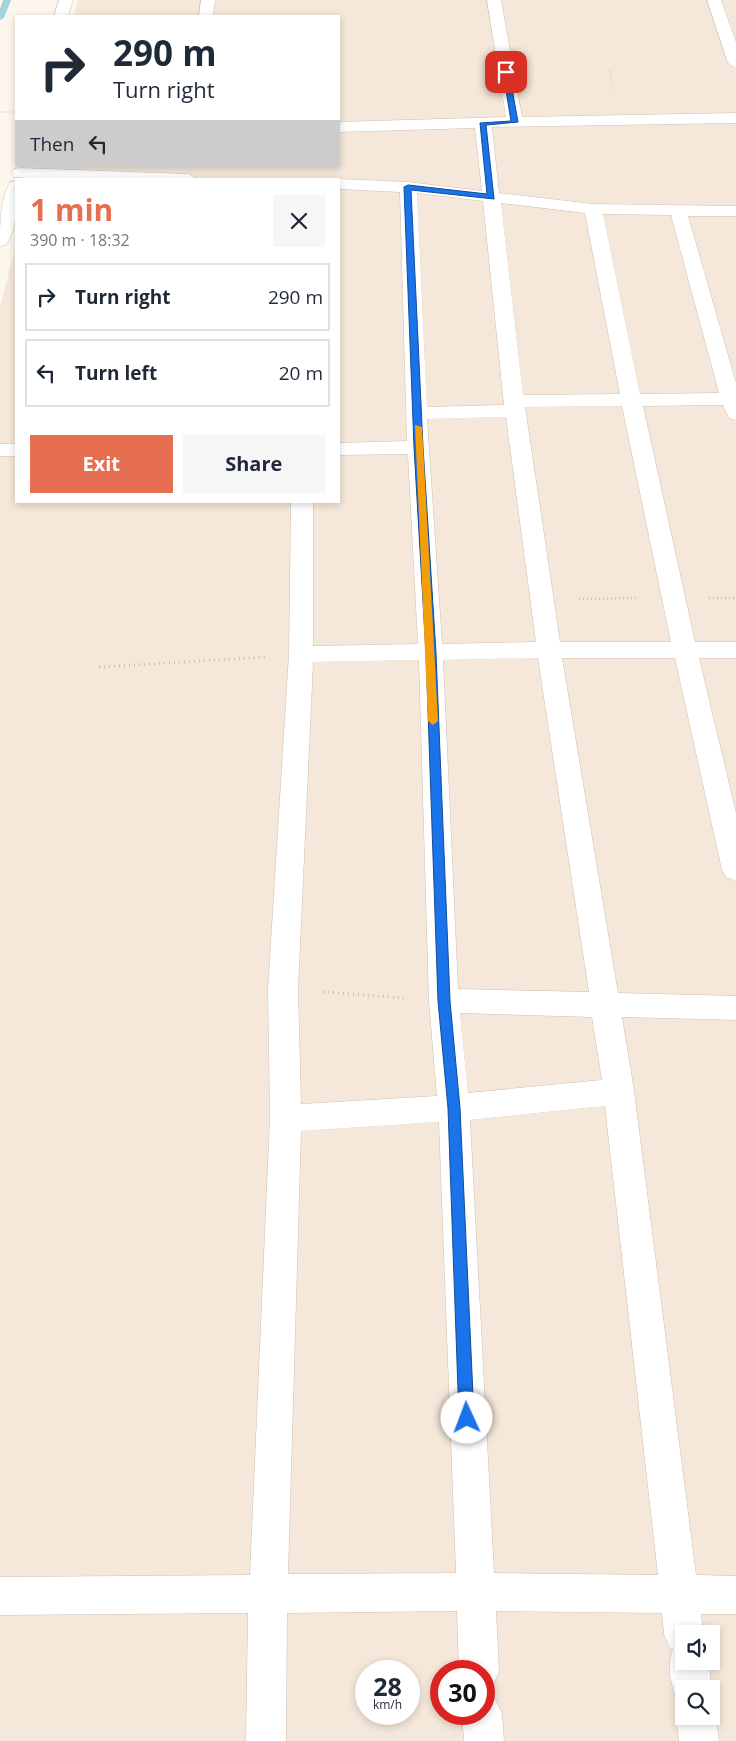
<!DOCTYPE html>
<meta charset="utf-8">
<style>
body{margin:0;font-family:"Open Sans",sans-serif;background:#f6f6f7;color:#1f2937;height:100vh;display:flex;flex-direction:column;font-size:19px;white-space:nowrap}
*{box-sizing:border-box;margin:0}
p{font-size:16px;color:#747a83}
.icon{flex:none;width:28px;height:28px;fill:none;stroke:currentColor;stroke-width:2;stroke-linecap:round;stroke-linejoin:round}
.map{position:relative;flex:1;overflow:hidden}
.sheet{position:absolute;left:15px;top:178px;width:325px;height:325px;display:flex;flex-direction:column;background:#fff;border-radius:0px;box-shadow:0 2px 8px #0003}
.sheet>*{flex:none}
.hud{position:absolute;left:15px;top:15px;width:325px;height:152px;border-radius:0px;box-shadow:0 2px 8px #0003;background:#fff;color:#1f2937;overflow:hidden}
.buttons{position:absolute;left:675px;top:1625px;display:grid;gap:10px}
.buttons a{display:grid;place-items:center;width:45px;height:45px;border-radius:0px;background:#fff;box-shadow:0 2px 8px #0003;font-size:25px}
.speed{position:absolute;left:355px;top:1660px;display:flex;gap:10px;font-size:25px;font-weight:700;text-align:center}
.speed>*{display:grid;place-content:center;width:65px;height:65px;border-radius:50%;background:#fff;box-shadow:0 2px 8px #0003;line-height:1}
.speed small{font-size:12px;font-weight:400}
.speed .limit{border:8px solid #d22;background:#fff;color:#111}
.pin{position:absolute;display:grid;place-items:center;width:42px;height:42px;color:#fff;margin:-21px;border-radius:10px;box-shadow:0 2px 8px #0006}
.me{position:absolute;width:55px;margin:-28px;rotate:358deg;stroke-linejoin:round;filter:drop-shadow(0 0 4px #0008)}
.turn{display:flex;align-items:center;gap:18px;height:105px;padding:0 15px;font-size:22px}
.turn .icon{width:65px;height:65px;stroke-width:2.5}
.turn b{display:block;font-size:35px;line-height:42px}
.then{display:flex;align-items:center;height:48px;padding:0 15px;background:#0003;gap:10px;font-size:19px}
.round{display:grid;place-items:center;flex:none;width:52px;height:52px;border-radius:0px;background:#f6f6f7}
.overview{display:flex;align-items:center;justify-content:space-between;height:85px;padding:0 15px}
h1{font-size:30px;font-weight:700;line-height:38px;color:#e76f51}
.action{display:flex;gap:10px;margin-top:auto;padding:10px 15px}
.action a{flex:1;height:58px;border-radius:0px;background:#e76f51;color:#fff;font-size:20px;font-weight:700;line-height:58px;text-align:center}
.action a+a{background:#f6f6f7;color:#1f2937}
ul{padding:0;list-style:none}
li{display:flex;align-items:center;gap:15px;height:68px;margin:0 10px 8px;padding:0 5px;border:2px solid #e0e1e3;border-radius:0px}
li div{flex:1}
li b{display:block;font-size:19px}
li em{font-style:normal}
.map>svg:first-child{display:block}
</style>
<div class="map">
<svg width="736" height="1741" viewBox="0 0 736 1741">
<rect width="100%" height="100%" fill="#fdf6ec"/>
<path fill="#f5e8da" fill-rule="evenodd" d="M78 0H736V1741H0V308L16 244V501H339V179H33L36 166H339V16H74ZM684 1634H711V1661H684ZM366 1671H409V1714H366ZM441 1671H484V1714H441ZM684 1689H711V1716H684Z"/>
<g fill="none" stroke-linecap="round" stroke-linejoin="round">
<path fill="#a5d3da" fill-rule="evenodd" d="M3 0H11L4 18 0 20V9Z"/>
<g stroke="#d1beb0" stroke-width="1">
<path id="minor" d="M59 0H73L68 16H54Z
M201 0H215L213 16H199Z
M487 0H501L522 117 736 113V123L492 127 499 193 593 204 736 206V216H688L736 383V420L729 418 723 405 643 406 695 642H736V658H699L736 813V881L726 877 722 870 675 658H562L618 993 736 996V1020L622 1017 634 1091 696 1575 736 1576V1614H701L703 1634H684V1661H708L712 1689H684V1716H711V1704L716 1716 719 1741H679L676 1716 681 1704 678 1703C671 1685 666 1667 673 1649L670 1648 664 1634 662 1613 496 1611 499 1671 493 1685 484 1689V1671H459L457 1611 287 1613 286 1741H246L248 1613 0 1615V1577L250 1575 270 1118 268 990 289 654 291 501H313V646L418 644 408 454 339 455V443L407 441 400 192 339 189V179L408 182 482 191 475 128 339 132V122L506 117ZM417 193 483 201 504 405 427 407ZM501 203 585 213 620 394 523 395ZM603 214 671 215 719 393 640 394ZM622 406 671 642H560L525 407ZM506 417 536 642 442 644 427 419ZM538 658 589 992 458 989 443 660ZM419 660 429 1001 437 1096 301 1104 298 990 313 662ZM460 1013 592 1017 602 1080 468 1093ZM605 1106 658 1575 494 1573 470 1120ZM439 1122 456 1573 288 1574 301 1131Z
M707 0H721L736 42V68L728 63Z
M20 168 189 174 197 179H38L14 177 12 173 14 169Z
M16 181C17 201 18 227 6 245L0 246C0 226 0 200 10 182Z
M0 444H16V456H0Z
M484 1695 496 1700 502 1714 504 1741H464L462 1714H484Z"/>
</g>
<path stroke="#d9b8a5" stroke-width="2" stroke-dasharray="0.5 2.5" stroke-linecap="butt" d="M610 71 613 91
M0 112H16"/>
<path stroke="#d9b8a5" stroke-width="2.5" stroke-dasharray="1 3" stroke-linecap="butt" d="M709 598H736
M579 599 638 598"/>
<path stroke="#d9b8a5" stroke-width="3" stroke-dasharray="1 4" stroke-linecap="butt" d="M99 667 265 657
M323 992 404 998"/>
<use href="#minor" fill="#fff" fill-rule="evenodd"/>
</g>
<path fill="#1a73e8" stroke="#114b97" d="M506 70 509 72 518 122 486 125 494 199 411 190 423 447 436 653 450 1001 460 1108 474 1418 472 1423 467 1425 462 1423 459 1418 448 1108 438 1001 426 653 414 447 404 187 408 185 487 194 480 123 511 121 503 72Z"/>
<path fill="#f59e0b" d="M415 425 422 427 438 721 433 725 428 721Z"/>
</svg>
<div class="buttons">
<a><svg class="icon" aria-label="sound" viewBox="0 0 24 24"><path d="M4 9h4l5-4v14l-5-4H4zM17 9q2 3 0 6"/></svg></a>
<a><svg class="icon" aria-label="search" viewBox="0 0 24 24"><circle cx="10" cy="10" r="6"/><path d="M15 15l6 6"/></svg></a>
</div>
<div class="speed"><div>28<small>km/h</small></div><div class="limit">30</div></div>
<div class="pin" style="left:506px;top:72px;background:#d93025"><svg class="icon" aria-label="arrive" viewBox="0 0 24 24"><path d="M6 21V4h12l-3 4 3 4H6"/></svg></div>
<svg class="me" style="left:467px;top:1418px" viewBox="-20 -20 40 40"><circle r="19" fill="#fff"/><path d="M0-13L10 11 0 6-10 11z" fill="#1a73e8"/></svg>
<div class="hud">
<div class="turn"><svg class="icon" aria-label="right" viewBox="0 0 24 24"><path d="M7 20v-9h11M14 6l5 5-5 5"/></svg><div><b>290 m</b>Turn right</div></div>
<div class="then">Then<svg class="icon" aria-label="left" viewBox="0 0 24 24"><path d="M17 20v-9H6M10 6l-5 5 5 5"/></svg></div>
</div>
<section class="sheet">
<div class="overview"><div><h1>1 min</h1><p>390 m · 18:32</p></div><a class="round"><svg class="icon" aria-label="close" viewBox="0 0 24 24"><path d="M6 6l12 12M18 6L6 18"/></svg></a></div>
<ul>
<li><svg class="icon" aria-label="right" viewBox="0 0 24 24"><path d="M7 20v-9h11M14 6l5 5-5 5"/></svg><div><b>Turn right</b></div><em>290 m</em></li>
<li><svg class="icon" aria-label="left" viewBox="0 0 24 24"><path d="M17 20v-9H6M10 6l-5 5 5 5"/></svg><div><b>Turn left</b></div><em>20 m</em></li>
</ul>
<div class="action"><a>Exit</a><a>Share</a></div>
</section>
</div>
